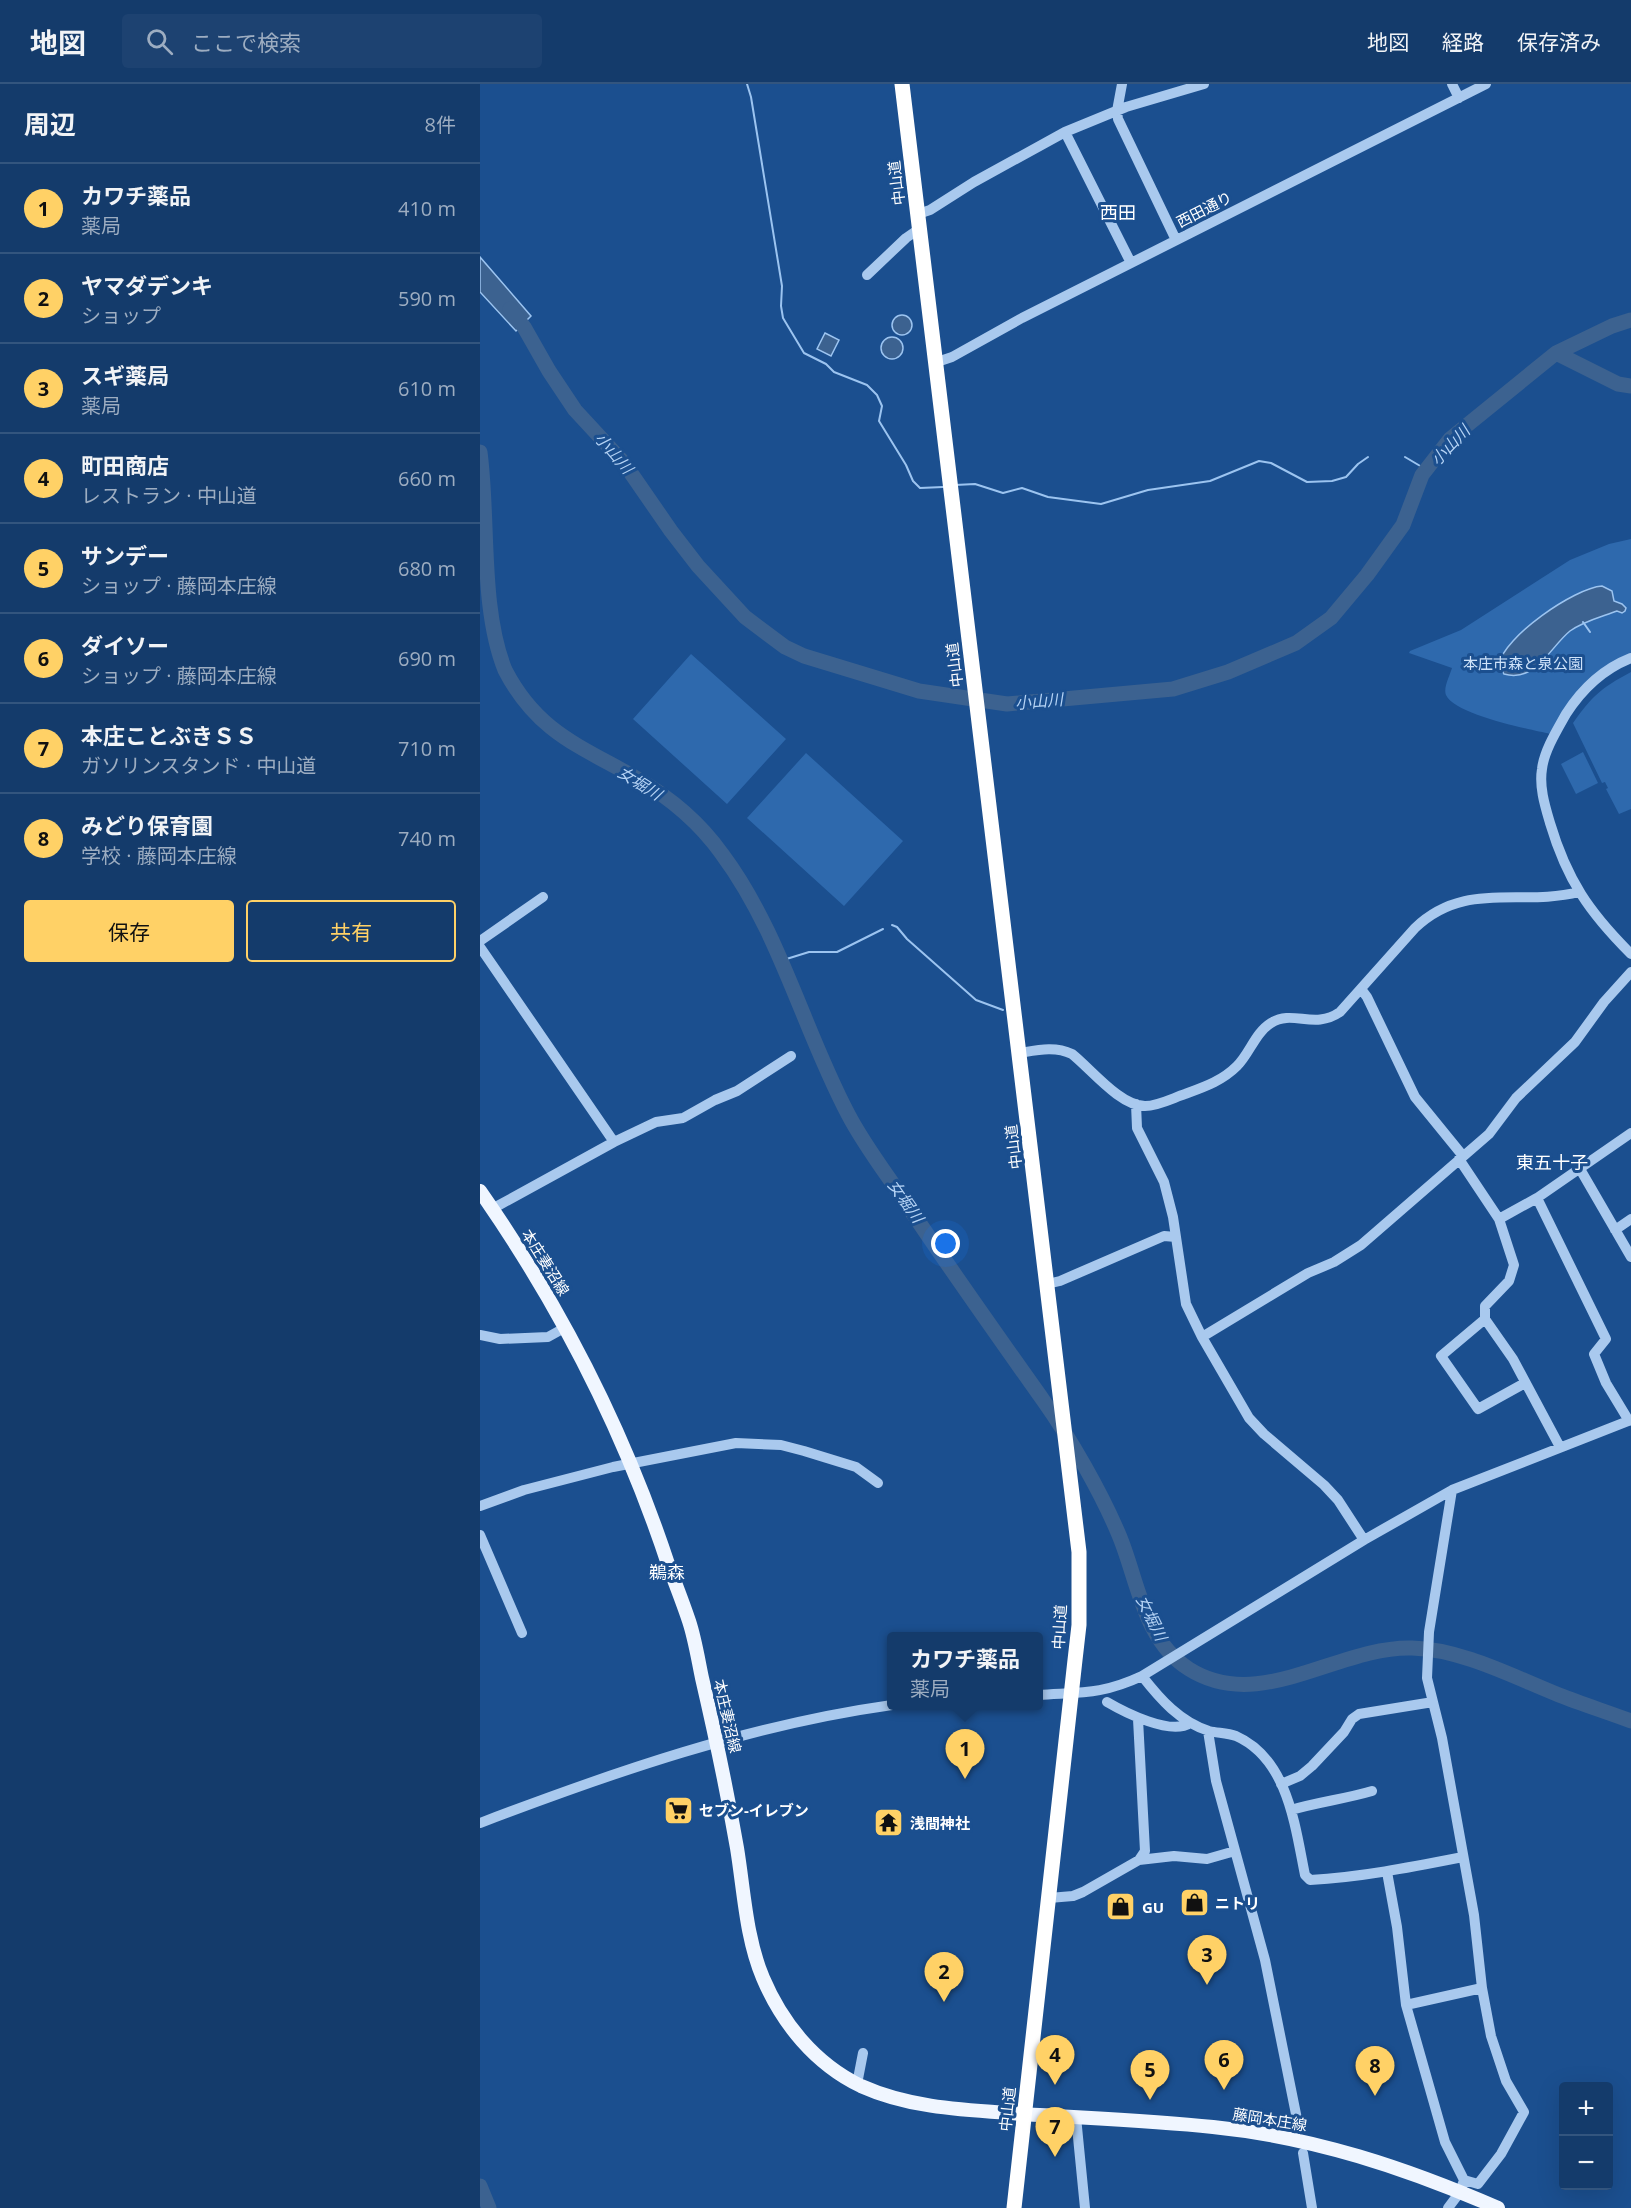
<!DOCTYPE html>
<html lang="ja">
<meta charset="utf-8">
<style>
:root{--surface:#143b6b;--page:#1d4271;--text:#f1f3f6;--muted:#9dadc1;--line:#33557e;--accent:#ffd166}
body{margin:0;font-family:"Open Sans","Noto Sans JP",sans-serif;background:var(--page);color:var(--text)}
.controls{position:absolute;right:18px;bottom:18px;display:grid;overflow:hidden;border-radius:6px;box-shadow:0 6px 24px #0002}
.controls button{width:54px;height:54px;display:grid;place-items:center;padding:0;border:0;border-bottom:2px solid var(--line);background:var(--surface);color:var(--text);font:30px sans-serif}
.you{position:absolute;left:466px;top:1160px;width:21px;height:21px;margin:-15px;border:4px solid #fff;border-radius:50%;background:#1a73e8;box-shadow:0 0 0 9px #1a73e833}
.badge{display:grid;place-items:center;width:39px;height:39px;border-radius:50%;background:var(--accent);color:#111;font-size:20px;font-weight:700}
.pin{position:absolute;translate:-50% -50px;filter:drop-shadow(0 2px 3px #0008)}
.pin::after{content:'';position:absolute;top:32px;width:21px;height:18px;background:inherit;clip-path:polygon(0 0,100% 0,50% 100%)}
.popup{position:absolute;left:407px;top:1548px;width:156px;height:78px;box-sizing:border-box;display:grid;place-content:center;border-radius:6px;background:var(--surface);filter:drop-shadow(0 2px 4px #0005);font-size:20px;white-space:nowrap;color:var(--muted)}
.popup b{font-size:22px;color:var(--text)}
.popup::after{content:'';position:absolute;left:50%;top:100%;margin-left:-12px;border:12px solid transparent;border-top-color:var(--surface)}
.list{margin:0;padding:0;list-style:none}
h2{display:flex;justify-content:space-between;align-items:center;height:78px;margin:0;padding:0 24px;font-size:26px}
h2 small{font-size:20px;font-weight:400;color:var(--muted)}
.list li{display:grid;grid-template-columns:39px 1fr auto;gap:18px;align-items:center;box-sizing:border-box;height:90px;padding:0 24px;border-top:2px solid var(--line)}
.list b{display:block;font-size:22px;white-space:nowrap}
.list p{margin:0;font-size:20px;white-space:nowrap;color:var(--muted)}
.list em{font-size:20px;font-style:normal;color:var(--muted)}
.actions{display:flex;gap:12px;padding:18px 24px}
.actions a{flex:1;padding:14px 0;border:2px solid var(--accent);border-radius:6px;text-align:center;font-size:21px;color:var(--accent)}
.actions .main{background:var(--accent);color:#111}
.icon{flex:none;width:33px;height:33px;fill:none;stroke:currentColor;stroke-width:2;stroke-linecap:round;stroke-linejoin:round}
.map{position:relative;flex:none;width:1151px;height:2124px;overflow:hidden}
header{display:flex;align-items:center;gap:36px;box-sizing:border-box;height:84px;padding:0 30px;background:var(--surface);border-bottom:2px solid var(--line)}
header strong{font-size:28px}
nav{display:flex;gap:33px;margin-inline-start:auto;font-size:21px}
.search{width:420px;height:54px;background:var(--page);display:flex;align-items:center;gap:15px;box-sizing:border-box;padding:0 21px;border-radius:6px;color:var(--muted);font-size:22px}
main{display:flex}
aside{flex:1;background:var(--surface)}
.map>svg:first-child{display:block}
.green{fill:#2e69ad}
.water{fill:#3c6290;stroke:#9cc4f0;stroke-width:1.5}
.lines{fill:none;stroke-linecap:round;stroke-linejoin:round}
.stream{stroke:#9cc4f0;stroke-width:2}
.river{stroke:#3c6290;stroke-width:15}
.minor{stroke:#a9c9ee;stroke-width:10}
.major{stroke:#f0f6ff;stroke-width:14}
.highway{stroke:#fff;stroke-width:15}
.labels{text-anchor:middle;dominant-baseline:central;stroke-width:6;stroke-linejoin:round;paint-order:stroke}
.street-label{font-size:15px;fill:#fff;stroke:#1b4f8f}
.park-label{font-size:15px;fill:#cfe3fa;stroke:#1b4f8f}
.poi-label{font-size:15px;font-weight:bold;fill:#fff;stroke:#1b4f8f;text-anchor:start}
.water-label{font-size:16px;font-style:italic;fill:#b5d3f5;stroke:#1b4f8f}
.quarter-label{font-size:18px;fill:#fff;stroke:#1b4f8f}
</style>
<header>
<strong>地図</strong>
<div class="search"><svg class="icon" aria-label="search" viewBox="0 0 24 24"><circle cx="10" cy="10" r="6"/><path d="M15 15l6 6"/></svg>ここで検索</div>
<nav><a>地図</a><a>経路</a><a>保存済み</a></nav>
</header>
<main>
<aside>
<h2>周辺<small>8件</small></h2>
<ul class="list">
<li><span class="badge">1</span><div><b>カワチ薬品</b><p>薬局</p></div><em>410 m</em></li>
<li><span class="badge">2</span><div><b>ヤマダデンキ</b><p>ショップ</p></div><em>590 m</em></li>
<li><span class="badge">3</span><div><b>スギ薬局</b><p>薬局</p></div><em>610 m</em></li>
<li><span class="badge">4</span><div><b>町田商店</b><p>レストラン · 中山道</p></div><em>660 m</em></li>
<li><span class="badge">5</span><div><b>サンデー</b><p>ショップ · 藤岡本庄線</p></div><em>680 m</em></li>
<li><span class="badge">6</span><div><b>ダイソー</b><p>ショップ · 藤岡本庄線</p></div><em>690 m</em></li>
<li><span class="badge">7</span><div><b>本庄ことぶきＳＳ</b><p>ガソリンスタンド · 中山道</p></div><em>710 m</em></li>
<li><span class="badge">8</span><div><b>みどり保育園</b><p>学校 · 藤岡本庄線</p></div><em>740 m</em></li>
</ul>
<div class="actions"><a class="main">保存</a><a>共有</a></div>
</aside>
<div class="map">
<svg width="1151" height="2124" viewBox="0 0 1151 2124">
<rect width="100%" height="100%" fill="#1b4f8f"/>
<path class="green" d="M1151 455V570L1140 575 1070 650C1049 645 975 631 966 611 963 604 970 591 972 584L929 569 930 567 981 546 1090 476 1129 460Z
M211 570 306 655 247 720 153 635Z
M1151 588V725L1139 730 1126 705 1128 704 1125 698 1122 699 1093 639C1112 612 1121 604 1151 588Z
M1103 668 1118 699 1096 710 1081 680Z
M326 669 423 757 364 822 267 734Z"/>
<path class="water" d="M0 173 51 232 36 247 0 208Z
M412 241a10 10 0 1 1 20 0a10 10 0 1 1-20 0Z
M345 249 359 256 351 272 337 265Z
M401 264a11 11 0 1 1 22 0a11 11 0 1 1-22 0Z
M1122 502 1132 507 1134 517 1142 520 1146 524 1145 527 1142 529 1137 527C1121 533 1104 537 1090 547 1070 563 1056 599 1024 590L1019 580C1024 553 1094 504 1122 502Z"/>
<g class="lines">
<path class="stream" d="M267 0 271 13 302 202 301 222 303 234 324 269 346 280 354 288 387 301 397 311 402 322 399 337 426 381 433 397 440 404 463 403
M925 373 947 386
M475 401 495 400 523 409 542 404 568 413 621 420 668 406 730 397 779 377 791 379 827 398 852 397 866 393 878 380 888 373
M1103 538 1110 548
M412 841 417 843 427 855 496 916 523 926
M300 877 329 868H357L403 845"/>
<path class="river" d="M30 225 44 243 69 287 95 326 144 379 191 447 218 482 265 533 305 563 324 572 439 607 527 620 693 605 748 588 816 559 851 534 887 491 923 441 942 391 970 355 1076 269 1132 242 1151 236
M1076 269 1138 300 1151 302
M0 368C9 437 0 524 25 586 57 648 100 662 156 694 189 713 220 739 242 770 300 848 323 945 368 1030 384 1061 406 1089 426 1119 470 1185 517 1251 563 1316 590 1354 621 1408 639 1451 658 1496 663 1556 709 1585 780 1630 858 1562 932 1564 981 1565 1034 1593 1079 1611 1102 1620 1127 1628 1151 1637
M0 2102 9 2124"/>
<path class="minor" d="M642 0 637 27 638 35 696 156
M972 0 979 14
M585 48 651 179
M438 130 450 126 494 98 585 48 646 23 724 0
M387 191 426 154 439 145
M457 278 472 273 542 234 1006 0
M1151 574C1123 585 1102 605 1086 630 1077 646 1064 667 1062 685 1059 703 1065 722 1070 739 1087 796 1109 828 1151 870
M0 857 63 813
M0 863 134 1058
M881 905 887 913 935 1013 983 1072
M540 969C558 966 575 962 592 970 611 985 640 1022 665 1022 678 1022 693 1014 705 1010 724 1003 742 997 757 982 770 969 775 949 791 939 813 925 834 946 860 928L935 844C985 796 1040 823 1099 808
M656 1020 657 1044 684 1098 693 1133 706 1220 722 1253 769 1334 784 1350 844 1401 858 1416 884 1456
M979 1075 1019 1135 1034 1181 1029 1197 1005 1222V1235L1033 1275 1080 1363
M1100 1085 1151 1173
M1057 1114 1126 1255 1114 1270 1126 1299 1149 1337
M12 1125 134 1058 176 1038 203 1034 235 1016 257 1007 311 972
M1019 1135 1057 1114 1151 1049
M1135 1146 1151 1135
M567 1200 580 1197 684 1152 696 1153
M1005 1235 961 1272 998 1325 1045 1299
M0 1251 20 1255 68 1253 86 1243
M722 1253 828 1189 854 1178 881 1161 1009 1050 1036 1014 1095 958 1124 918 1151 888
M972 1406 949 1548 947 1594 962 1654 994 1831 1002 1904 1011 1952 1026 1997 1044 2028 1021 2070 998 2100 984 2096
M0 1422 44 1406 133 1383 256 1359 301 1361 324 1367 376 1383 398 1399
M0 1451 42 1549
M662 1592C680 1615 700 1638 729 1647 737 1649 747 1649 756 1652 808 1675 815 1742 825 1791L830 1796C882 1793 932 1783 983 1773
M558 1611C601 1608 621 1611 662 1592L884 1456 972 1406 1151 1336
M627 1618C644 1628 691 1652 710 1639
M658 1635 665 1767 659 1776
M728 1647 736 1697 785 1876 819 2045
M801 1700 820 1692 832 1682 864 1648 872 1635 879 1630 953 1618
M811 1726C838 1718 865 1715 892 1707
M0 1739C134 1688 269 1641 412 1621
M907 1788 917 1843 926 1921 932 1942 965 2058 984 2096 980 2108 968 2124
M569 1814 593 1812 603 1808 659 1776 694 1772 727 1775 755 1767
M926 1921 1002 1904
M377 2000 383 1969
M596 2033 605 2124
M823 2069 832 2124"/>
<path class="major" d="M0 1107C81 1223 145 1349 189 1483 196 1501 203 1519 209 1537 215 1555 218 1575 222 1594 235 1650 247 1707 257 1764 264 1807 266 1854 283 1894 302 1939 335 1980 381 2002 432 2025 488 2026 543 2030 606 2034 670 2036 733 2043 833 2053 926 2084 1018 2124"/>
<path class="highway" d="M422 0 599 1468V1541L595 1576 534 2124"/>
</g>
<defs>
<symbol id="supermarket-square" viewBox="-11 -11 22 22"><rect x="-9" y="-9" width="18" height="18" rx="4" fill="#ffd166" stroke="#1b4f8f"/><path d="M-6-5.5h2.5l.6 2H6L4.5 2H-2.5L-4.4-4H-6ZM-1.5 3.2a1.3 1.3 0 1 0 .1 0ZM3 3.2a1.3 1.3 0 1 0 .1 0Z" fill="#111"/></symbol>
<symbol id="temple-square" viewBox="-11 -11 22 22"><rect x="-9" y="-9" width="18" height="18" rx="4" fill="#ffd166" stroke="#1b4f8f"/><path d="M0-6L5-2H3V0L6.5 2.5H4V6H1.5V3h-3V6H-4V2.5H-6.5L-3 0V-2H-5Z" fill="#111"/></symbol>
<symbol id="shop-square" viewBox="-11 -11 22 22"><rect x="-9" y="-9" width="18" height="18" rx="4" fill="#ffd166" stroke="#1b4f8f"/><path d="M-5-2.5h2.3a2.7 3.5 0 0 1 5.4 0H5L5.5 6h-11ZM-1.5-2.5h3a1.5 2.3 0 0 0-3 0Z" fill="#111"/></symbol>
</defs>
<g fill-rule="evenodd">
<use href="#supermarket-square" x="182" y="1710" width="33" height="33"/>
<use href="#temple-square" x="392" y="1722" width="33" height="33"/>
<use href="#shop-square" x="698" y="1802" width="33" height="33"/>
<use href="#shop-square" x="624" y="1806" width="33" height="33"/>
</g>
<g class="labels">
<g class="street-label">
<text transform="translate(416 99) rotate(-97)">中山道</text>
<text transform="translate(724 125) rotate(-27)">西田通り</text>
<text transform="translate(474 581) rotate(-97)">中山道</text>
<text transform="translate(533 1063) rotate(-97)">中山道</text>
<text transform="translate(66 1178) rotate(58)">本庄妻沼線</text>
<text transform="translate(579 1543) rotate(-87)">中山道</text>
<text transform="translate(248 1632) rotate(77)">本庄妻沼線</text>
<text transform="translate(527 2025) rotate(-84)">中山道</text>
<text transform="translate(790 2035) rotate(9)">藤岡本庄線</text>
</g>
<g class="park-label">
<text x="1043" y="579">本庄市森と泉公園</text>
</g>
<g class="poi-label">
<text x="219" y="1726">セブン-イレブン</text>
<text x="430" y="1739">浅間神社</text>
<text x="735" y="1819">ニトリ</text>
<text x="662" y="1823">GU</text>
</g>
<g class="water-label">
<text transform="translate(970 361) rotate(-46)">小山川</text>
<text transform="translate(134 369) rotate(49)">小山川</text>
<text transform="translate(559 617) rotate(-5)">小山川</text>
<text transform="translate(160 699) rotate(32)">女堀川</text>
<text transform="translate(426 1117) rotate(55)">女堀川</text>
<text transform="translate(672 1534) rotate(64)">女堀川</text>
</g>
<g class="quarter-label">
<text x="638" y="128">西田</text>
<text x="1072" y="1078">東五十子</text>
<text x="187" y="1488">鵜森</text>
</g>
</g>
</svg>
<div class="controls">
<button>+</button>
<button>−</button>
</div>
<div class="you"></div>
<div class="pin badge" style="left:485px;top:1695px">1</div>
<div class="popup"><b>カワチ薬品</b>薬局</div>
<div class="pin badge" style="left:464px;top:1918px">2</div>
<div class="pin badge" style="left:727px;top:1901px">3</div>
<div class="pin badge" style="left:575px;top:2001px">4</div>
<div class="pin badge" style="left:670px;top:2016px">5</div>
<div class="pin badge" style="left:744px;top:2006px">6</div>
<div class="pin badge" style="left:575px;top:2073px">7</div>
<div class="pin badge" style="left:895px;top:2012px">8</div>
</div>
</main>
